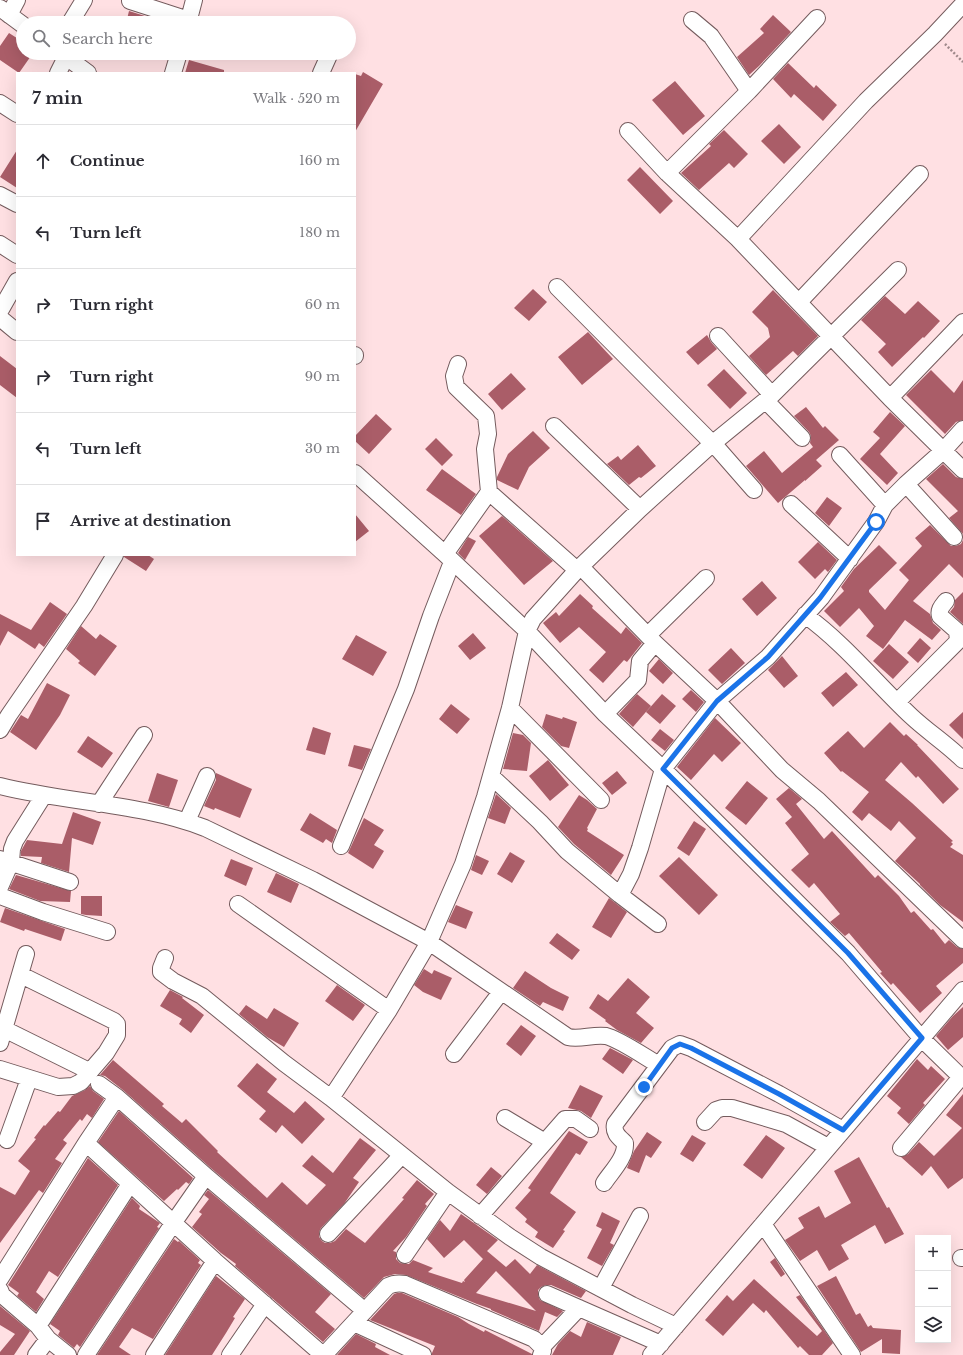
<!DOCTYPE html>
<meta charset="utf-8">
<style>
:root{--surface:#fff;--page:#f7f7f7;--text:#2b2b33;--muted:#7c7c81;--line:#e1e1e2}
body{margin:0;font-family:"Libre Baskerville",serif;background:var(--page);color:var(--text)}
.controls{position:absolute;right:12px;bottom:12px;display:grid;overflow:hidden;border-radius:0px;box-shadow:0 4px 16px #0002}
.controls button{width:36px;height:36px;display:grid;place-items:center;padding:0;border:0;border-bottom:1px solid var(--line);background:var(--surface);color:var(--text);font:20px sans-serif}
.stop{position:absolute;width:12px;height:12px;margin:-9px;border:3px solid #1a73e8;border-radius:50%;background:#fff}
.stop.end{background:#1a73e8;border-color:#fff;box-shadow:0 1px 4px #0008}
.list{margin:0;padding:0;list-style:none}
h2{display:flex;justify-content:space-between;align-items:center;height:52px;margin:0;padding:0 16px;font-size:17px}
h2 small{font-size:13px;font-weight:400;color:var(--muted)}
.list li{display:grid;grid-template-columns:26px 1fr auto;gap:12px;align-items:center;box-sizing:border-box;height:72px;padding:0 16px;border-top:1px solid var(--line)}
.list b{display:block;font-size:15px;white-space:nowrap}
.list em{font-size:13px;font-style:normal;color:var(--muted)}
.icon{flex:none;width:22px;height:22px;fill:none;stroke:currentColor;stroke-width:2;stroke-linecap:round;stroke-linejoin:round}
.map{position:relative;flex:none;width:963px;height:1355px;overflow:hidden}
.search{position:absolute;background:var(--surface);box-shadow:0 4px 16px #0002;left:16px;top:16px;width:340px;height:44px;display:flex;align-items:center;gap:10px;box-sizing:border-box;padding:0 14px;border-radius:22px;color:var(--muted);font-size:15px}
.panel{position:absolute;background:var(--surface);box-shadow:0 4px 16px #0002;left:16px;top:72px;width:340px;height:484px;border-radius:0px}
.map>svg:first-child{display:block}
.building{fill:#aa5d68;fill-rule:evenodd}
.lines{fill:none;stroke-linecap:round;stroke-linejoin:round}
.minor-casing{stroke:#745b5d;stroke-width:18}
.path{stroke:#a08a8c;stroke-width:2.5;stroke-dasharray:2 2;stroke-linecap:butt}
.minor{stroke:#fff;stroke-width:16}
.route{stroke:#1a73e8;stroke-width:5}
</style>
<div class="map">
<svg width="963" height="1355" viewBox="0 0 963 1355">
<rect width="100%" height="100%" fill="#ffe0e3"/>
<path class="building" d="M129 11 167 23H126Z
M773 15 791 32 759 66 749 75 737 57 764 33 760 29Z
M9 33 23 42V53H33L19 73 0 60V46Z
M189 60 224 70V73H185Z
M788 63 814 88 816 85 837 105 823 121 794 94 791 98 773 79Z
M363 72 383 84 355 132V74L361 76Z
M675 81 705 116 683 135 652 100Z
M779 124 801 147 784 164 761 141Z
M724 130 748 154 734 168 729 163 699 190 681 173 711 146 709 144Z
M17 150V188L0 177Z
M640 167 673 201 660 214 627 180Z
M533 289 547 302 529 321 514 308Z
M773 290 818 336 798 356 793 351 766 375 749 356 770 337 768 328 752 312Z
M885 296 905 314 918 301 940 321 924 338 923 337 892 367 878 352 886 344 861 320Z
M588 332 613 359 582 385 558 357Z
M707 335 711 342 717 349 698 365 686 352Z
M0 356 17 369V398L0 385Z
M724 369 747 393 730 409 707 385Z
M931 370 954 393 963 380V420L956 422 945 434 906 395Z
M511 373 526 389 502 410 488 394Z
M806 407 823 428 825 426 839 440 816 460 822 466 805 481V480L778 503 746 466 764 451 782 473 813 447 810 443 811 436 809 432 794 416Z
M890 412 905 426 880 454 898 473 887 485 860 459 880 438 873 432Z
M376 414 392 429 369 454 355 441V436Z
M533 431 550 448 529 467 518 490 497 480V477L508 454Z
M436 438 453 455 442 466 425 449Z
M638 445 656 466 641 478 639 477 629 485 607 464 618 456 621 460Z
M943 464 956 477 963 479V534L949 518 958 511 926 479Z
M442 469 476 494 461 515 426 490Z
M827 497 842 508 829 526 815 513Z
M355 514 369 531 355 542Z
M502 516 553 561 524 585 479 536Z
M930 525 951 546H956L961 544 963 540V578L949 564 913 601 930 614 933 623 941 630 932 640 905 620 883 649 866 636 874 626 859 608 840 627 824 611 844 591 841 587 854 569 879 545 897 563 869 590V592L885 610 909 580 899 570 922 546 915 538Z
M468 537 476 541 465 560 458 553Z
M818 542 837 560 828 572 825 569 815 579 798 562Z
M124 555H148L154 559 146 571 124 557Z
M762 581 777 598 757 616 742 599Z
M963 592V624L950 612 954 607 955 600Z
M580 594 593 606 592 608 621 634 626 627 642 643 627 662 624 660 603 683 589 670 606 652 579 627 560 643 543 623 556 612 559 616Z
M50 602 67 614 44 647 39 643 35 649 8 631 0 646V614L31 630Z
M81 626 96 639 100 634 117 646 95 676 78 663 80 661 66 649Z
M473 633 486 648 470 660 458 646Z
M356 635 387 652 373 676 342 659Z
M920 638 931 648 918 663 907 653Z
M889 644 909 662 893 679 873 661Z
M731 648 745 663 722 684 708 670Z
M782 656 798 676 784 688 768 670Z
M659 659 673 673 663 684 649 671Z
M846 672 858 685 833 707 821 693Z
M47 683 70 695 60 715 36 750 10 732 21 715 28 719Z
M691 690 704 702 696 712 682 699Z
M637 694 651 706 633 727 619 714Z
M662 694 676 706 660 724 646 712Z
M451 704 470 719 457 734 439 719Z
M963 712V739L949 725Z
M546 714 562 719 563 717 577 722 569 748 561 746 542 727Z
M715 718 741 743 722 762 714 754 691 780 677 767Z
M890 722 904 736 906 734 918 745H917L959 789 943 804 918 776 916 778 901 762 885 780 912 803 953 841 951 842 953 844 950 847 963 855V922L940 905 920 885V884L895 861 916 838 899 821 891 831 869 813 862 821 852 812 869 792 842 771 841 772 824 753 848 731 864 748Z
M313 727 331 733 325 755 306 750Z
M660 729 674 740 665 751 651 740Z
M513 733 523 735 531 743 527 771 503 769Z
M88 736 113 753 102 768 77 752Z
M354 745 371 749 362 770 348 766Z
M548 760 569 785 550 801 529 776Z
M617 771 627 783 612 795 602 783Z
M157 773 178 780 169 807 148 801Z
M216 773 252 789 240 818 215 808 214 810 204 806 216 780Z
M747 781 768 798 746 825 725 808Z
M789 788 802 799 796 804 824 839 832 831 875 878 878 875 899 896 911 913 914 911 931 930 933 929 945 944 949 940 957 947 963 949V963L936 986 942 993 920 1013 893 983 891 985 880 973 882 972 849 933 845 936 830 922 840 914 814 883 809 888 791 870 809 854 785 823 792 817 776 799Z
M496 794 511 808 505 824 488 818Z
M579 795 587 800 597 809 587 828 588 829 587 831 624 855 611 875 574 844 558 827Z
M73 812 101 822 93 845 72 838 69 872 41 863 42 857 21 856V851L27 840 62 844Z
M310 813 337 830 332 843 326 839 323 843 300 830Z
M364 818 384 830 374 845 384 851 373 869 348 853Z
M694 821 706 829 689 856 677 848Z
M510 852 525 861 512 883 497 874Z
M476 855 489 861 482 875 471 870Z
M679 857 718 895 699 915 659 876Z
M231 859 253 868 246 886 224 876Z
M276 873 299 884 291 903 267 892Z
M16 875 71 891 70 902 40 901 9 889Z
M81 896H102V916L86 915 81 914Z
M609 898 627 912 611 938 592 927Z
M456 905 473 912 466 929 448 922Z
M5 908 65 929 61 941 25 929 24 931 0 922Z
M557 933 580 950 572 960 549 943Z
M424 969 432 974 434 970 452 978 441 1000 423 992 414 985Z
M525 971 551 988 569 997 563 1011 543 1002 540 1006 513 988Z
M628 978 650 997 636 1013 654 1028 641 1043 617 1030 605 1021 606 1020 589 1008 598 994 608 1001Z
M337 985 365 1005 353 1021 325 1001Z
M170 990 183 997 182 998 204 1015 191 1033 179 1024 182 1019 160 1006Z
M246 1005 267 1019 274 1008 299 1023 284 1047 267 1037 239 1014Z
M963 1007V1037L948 1050 936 1036 953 1016Z
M521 1025 536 1036 521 1056 506 1044Z
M610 1048 633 1060 623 1074 602 1059Z
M917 1059 928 1070 931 1066 945 1079 923 1103 925 1105 909 1124 897 1113 901 1108 887 1096Z
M113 1060 164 1104 162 1106 182 1123 186 1119 218 1151 217 1152 267 1198 282 1182 307 1205 326 1185 302 1166 312 1155 333 1173 360 1138 376 1150 353 1178 359 1182 344 1204 321 1228 319 1232V1237L322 1241 325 1243H330L335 1241 346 1229 365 1243 404 1199 402 1198 417 1180 434 1194 425 1204 427 1206 406 1237 393 1251 396 1252V1259L400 1263 405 1264H409L413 1260 433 1268 428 1272 462 1283 463 1281 465 1282 464 1280 483 1259 464 1240 444 1258 427 1239 440 1220 450 1231 461 1214 498 1240 487 1251 506 1267 515 1259 530 1274 537 1265 586 1291 581 1298 551 1285H546L541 1287 538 1290V1295L540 1300 563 1311 557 1317 545 1312 539 1331 491 1310V1309L477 1304 406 1275 395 1274 384 1277 364 1298 212 1169 123 1090 105 1076 100 1075ZM496 1271 536 1311 476 1293Z
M257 1063 277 1079 267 1092 294 1113 305 1101 325 1119 302 1144 282 1125 276 1133 259 1119 266 1111 237 1086Z
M580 1085 603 1096 591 1118 581 1111 568 1108Z
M90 1086 93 1091 104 1099 92 1118 87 1114 82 1121 80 1119 63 1140 67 1143 55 1159 62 1163 43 1193 39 1190 0 1243V1187L15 1195 30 1171 18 1161 36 1139 34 1138 44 1125 45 1126 58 1111 60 1112 72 1096 85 1090Z
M963 1094V1178L948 1189 931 1166 922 1176 901 1157 908 1154 919 1142 934 1156 962 1128 946 1115Z
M119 1111 193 1178 189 1184 186 1182 178 1190 177 1189 164 1201 98 1142Z
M569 1131 588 1142 580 1155 576 1153 550 1193 576 1212 563 1230 565 1231 553 1248 535 1237 538 1232 525 1222 527 1219 515 1208 531 1190 528 1188Z
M647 1132 662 1142 651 1158 646 1155 639 1173 627 1168 634 1151Z
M692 1135 706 1143 693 1162 680 1154Z
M766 1135 785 1148 762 1179 743 1165Z
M859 1157 887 1208 889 1207 904 1234 885 1244 875 1225 841 1245 849 1259 829 1271 817 1250 800 1261 785 1240 804 1228 798 1218 819 1206 825 1218 851 1203 834 1171Z
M88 1158 118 1185 58 1277 49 1271 36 1292 44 1299 36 1312 17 1296 19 1293 8 1285Z
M491 1167 502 1176 487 1194 476 1185Z
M208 1190 331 1294 315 1312 335 1329 323 1342 235 1266 236 1264 221 1253 192 1227 202 1214 199 1212 209 1199 204 1195Z
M132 1198 140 1206 139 1209 160 1223 157 1227 159 1228 80 1347 77 1344 74 1348 58 1335 60 1331 50 1324Z
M602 1212 620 1221 610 1243 614 1245 602 1266 587 1258 602 1229 596 1226Z
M174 1239 178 1242 179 1241 200 1260 198 1263 201 1265 153 1339 132 1328 119 1347 131 1355H97Z
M775 1258 785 1274 781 1277 770 1262Z
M216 1276 245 1299 233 1317 235 1318 226 1333 212 1355H165Z
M836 1276 856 1315 860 1313 868 1327 871 1325 873 1328 901 1330 900 1354 882 1353V1339L861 1352 817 1286Z
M754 1279 817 1336 822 1331 796 1297 800 1295 833 1343 822 1355H809L800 1346 798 1348 766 1310 764 1313 753 1303 723 1336 705 1320 727 1295 733 1301Z
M397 1293H402L458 1317 469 1324 484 1332 485 1330 532 1354V1355H432V1353L435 1346 370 1320 394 1294Z
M0 1306 30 1331 14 1355H0V1352L15 1334 0 1325Z
M587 1322 621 1337 613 1355H552L558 1344 570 1331 581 1337Z
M356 1334 376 1344 375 1347 390 1355H337Z"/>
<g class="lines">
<defs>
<path id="minor" d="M130 1 189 20
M0 8 23 25
M9 15 17 0
M692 20 711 36 749 91
M70 23 84 0
M188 23 194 0
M61 53 88 73
M58 73 66 57
M173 73 179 53
M321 73 330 53
M0 103 17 114
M628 131 667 173 738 239 890 398 963 470
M667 173 749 91 817 18
M0 195 17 204
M738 239 866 101 935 34 963 4
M0 244 17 255
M557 287 719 450 754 490
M799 302 920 174
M0 311 17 281
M0 318 17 332
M718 336 772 395
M355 356V355
M890 398 963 322
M766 401 802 438
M554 426 640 509
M840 455 885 505
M355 473 445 554 527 631 605 714 663 769 848 953 922 1039 963 1079
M906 484 954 537
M489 492 577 570
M791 504 850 559
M445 554 489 492 485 449 488 434 486 416 456 387 454 376 458 364
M581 567 655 643 717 701 782 770 819 801 963 940
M805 615C845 644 876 683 911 716 928 732 947 744 963 760
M648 635 706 578
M897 702 958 641 957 631 940 616C938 610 942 606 946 601
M510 708 601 800
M605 714 638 680 640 661 655 643
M0 730 9 715 84 606 115 555
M491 776 540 822 567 851 620 895 658 924
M0 786C67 803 141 803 205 828L313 880 429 942 463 864 485 797 510 708 527 631 533 619 577 570 640 509 712 444 772 395 898 270
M99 804 144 735
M187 821 207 776
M341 846 406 689 431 616 452 562
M0 859 70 882
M0 887 11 862 12 849 15 841 44 795
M620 895 631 874 640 848 663 769 717 701 768 657 821 598 876 522 885 505 906 484 943 451 963 429
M0 896 43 912 107 932
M238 904 389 1010
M165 958 161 968V972L173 981 202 996 284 1063 331 1098 448 1192 510 1237 541 1257 632 1305 676 1326
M4 1029 89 1071
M0 1043 26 954
M454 1054 501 992
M0 1069 58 1087 73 1086 81 1082 106 1053 117 1035V1024L114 1021 21 975
M99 1084 117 1097 206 1176 365 1311
M331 1098 389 1010 429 942 568 1037C580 1040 593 1034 606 1036 619 1039 645 1057 659 1065
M505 1118 545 1142
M705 1122 716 1110 722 1108H732L786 1124 828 1147
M7 1140 29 1079
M86 1143 215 1261 323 1355
M901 1148 961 1077
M604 1183C611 1172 626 1158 625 1143 619 1137 613 1133 615 1124L672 1048 680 1044 691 1048 779 1094 843 1130
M480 1216 565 1119H576L590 1129
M763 1224 852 1355
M328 1234 402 1155
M405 1255 448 1192
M961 1258H963
M0 1279 86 1143 117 1097
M601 1288 640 1216
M0 1290 2 1295 38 1326 48 1339 68 1355
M547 1294 661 1344
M354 1323 423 1355
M38 1326 130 1184
M542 1347 579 1308
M36 1355 48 1339
M86 1355 174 1222 206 1176
M154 1355 215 1261
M230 1355 265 1304
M324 1355 388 1286C394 1283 399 1283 405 1284L534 1339 542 1347 543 1351 541 1355
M651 1355 963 990"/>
</defs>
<use href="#minor" class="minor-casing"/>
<path class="path" d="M945 44 963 62"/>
<use href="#minor" class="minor"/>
</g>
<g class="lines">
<path class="route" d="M644 1087 672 1048 680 1044 691 1048 779 1094 843 1130 922 1038 848 953 663 769 717 701 768 657 820 598 876 522"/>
</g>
</svg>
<div class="controls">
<button>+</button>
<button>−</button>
<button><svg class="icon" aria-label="layers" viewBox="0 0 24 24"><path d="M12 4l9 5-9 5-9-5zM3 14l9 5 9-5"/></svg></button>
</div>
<div class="stop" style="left:876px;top:522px"></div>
<div class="stop end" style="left:644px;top:1087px"></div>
<div class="search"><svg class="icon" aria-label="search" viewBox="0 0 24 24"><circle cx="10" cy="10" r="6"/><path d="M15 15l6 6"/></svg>Search here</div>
<section class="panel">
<h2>7 min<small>Walk · 520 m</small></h2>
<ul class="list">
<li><svg class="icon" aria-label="ahead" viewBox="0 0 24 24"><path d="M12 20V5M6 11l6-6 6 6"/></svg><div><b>Continue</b></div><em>160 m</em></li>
<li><svg class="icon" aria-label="left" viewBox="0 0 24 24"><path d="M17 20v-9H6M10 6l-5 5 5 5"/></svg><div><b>Turn left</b></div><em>180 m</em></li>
<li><svg class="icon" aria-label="right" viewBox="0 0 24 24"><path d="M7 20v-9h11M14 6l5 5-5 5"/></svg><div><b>Turn right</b></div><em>60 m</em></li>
<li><svg class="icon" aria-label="right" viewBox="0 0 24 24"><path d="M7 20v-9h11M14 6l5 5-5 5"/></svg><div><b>Turn right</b></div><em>90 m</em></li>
<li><svg class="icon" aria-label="left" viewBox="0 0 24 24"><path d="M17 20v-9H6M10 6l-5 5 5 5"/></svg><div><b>Turn left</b></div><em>30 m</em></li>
<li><svg class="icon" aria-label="arrive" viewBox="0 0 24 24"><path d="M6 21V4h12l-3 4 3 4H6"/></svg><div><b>Arrive at destination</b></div></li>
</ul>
</section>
</div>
